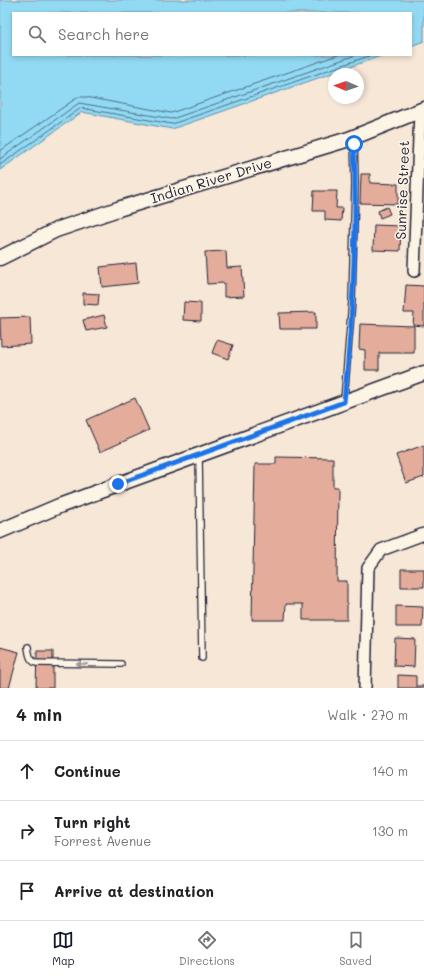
<!DOCTYPE html>
<meta charset="utf-8">
<style>
:root{--surface:#fff;--page:#f2f2f2;--text:#202124;--muted:#757577;--line:#e0e0e0;--accent:#111827}
body{margin:0;font-family:Mali,sans-serif;background:var(--page);color:var(--text)}
.compass{position:absolute;left:328px;top:68px;width:36px;height:36px;border-radius:50%;background:var(--surface);box-shadow:0 2px 6px #0003;rotate:272deg}
.stop{position:absolute;width:12px;height:12px;margin:-9px;border:3px solid #1a73e8;border-radius:50%;background:#fff}
.stop.end{background:#1a73e8;border-color:#fff;box-shadow:0 1px 4px #0008}
.list{margin:0;padding:0;list-style:none}
h2{display:flex;justify-content:space-between;align-items:center;height:52px;margin:0;padding:0 16px;font-size:17px}
h2 small{font-size:13px;font-weight:400;color:var(--muted)}
.list li{display:grid;grid-template-columns:26px 1fr auto;gap:12px;align-items:center;box-sizing:border-box;height:60px;padding:0 16px;border-top:1px solid var(--line)}
.list b{display:block;font-size:15px;white-space:nowrap}
.list p{margin:0;font-size:13px;white-space:nowrap;color:var(--muted)}
.list em{font-size:13px;font-style:normal;color:var(--muted)}
.icon{flex:none;width:22px;height:22px;fill:none;stroke:currentColor;stroke-width:2;stroke-linecap:round;stroke-linejoin:round}
.map{position:relative;flex:none;width:424px;height:688px;overflow:hidden}
.search{position:absolute;background:var(--surface);box-shadow:0 2px 6px #0003;left:12px;right:12px;top:12px;height:44px;display:flex;align-items:center;gap:10px;box-sizing:border-box;padding:0 14px;border-radius:0px;color:var(--muted);font-size:15px}
.sheet{height:232px;background:var(--surface)}
nav{display:flex;justify-content:space-around;align-items:center;box-sizing:border-box;height:56px;border-top:1px solid var(--line);background:var(--surface);font-size:11px;color:var(--muted)}
nav a{display:grid;justify-items:center;gap:2px}
nav .on{color:var(--accent)}
.map>svg:first-child{display:block}
.water{fill:#92daf3;stroke:#6590a9}
.lines{fill:none;stroke-linecap:round;stroke-linejoin:round}
.shore{stroke:#4f6c85;stroke-width:1}
.building{fill:#e4ad9b;stroke:#22223b}
.service-casing{stroke:#22223b;stroke-width:8}
.minor-casing{stroke:#22223b;stroke-width:14}
.tertiary-casing{stroke:#22223b;stroke-width:17}
.service{stroke:#fcf5e5;stroke-width:5.5}
.minor{stroke:#fcf5e5;stroke-width:11}
.tertiary{stroke:#fcf5e5;stroke-width:14}
.oneway{fill:#9a9698}
.route{stroke:#1a73e8;stroke-width:5}
.labels{text-anchor:middle;dominant-baseline:central;stroke-width:3;stroke-linejoin:round;paint-order:stroke}
.street-label{font-size:14px;fill:#22223b;stroke:#fcf5e5}
</style>
<div class="map">
<svg width="424" height="688" viewBox="0 0 424 688">
<rect width="100%" height="100%" fill="#f7e7d6"/>
<filter id="ink" filterUnits="userSpaceOnUse"><feTurbulence type="fractalNoise" baseFrequency=".025" numOctaves="2"/><feDisplacementMap in="SourceGraphic" scale="8" xChannelSelector="R" yChannelSelector="G"/><feConvolveMatrix kernelMatrix="1 2 1 2 8 2 1 2 1" color-interpolation-filters="sRGB"/></filter>
<g filter="url(#ink)">
<path class="water" d="M0 0H424V41L411 46V13H13V55H384L172 129 82 112 0 170Z"/>
<g class="lines">
<path class="shore" d="M0 151 78 97H85L171 113 338 55
M0 159 79 103 172 119 356 55
M0 165 81 108 172 124 372 55"/>
</g>
<path class="building" d="M361 174H370V183L398 184V204L360 203Z
M314 191H337L336 208H342L341 221 325 220V211H313Z
M387 207 390 214 380 218 378 211Z
M374 225 401 226 400 251 373 250Z
M226 251 227 268 242 267 244 296 224 297V283L207 284 205 252Z
M136 263 138 283 102 287 100 267Z
M406 285 424 286V326L413 325 414 313H404Z
M83 293 99 294 98 305 83 304Z
M184 302 201 303V321L183 320Z
M316 312V329H280L279 313Z
M104 315 107 327 86 331 83 320Z
M30 317 31 344 1 346 0 318Z
M360 324 414 326V353H379V370H365V350L359 349Z
M217 340 233 345 228 359 212 353Z
M135 398 149 430 100 452 86 420Z
M424 445V477L406 483 396 455Z
M276 457 333 458V487H338L337 581H347V620H303V604H286L285 620H252L255 464H276Z
M401 569H424V587H401Z
M396 606 423 607 422 627H396Z
M395 638 415 639 414 667 394 666Z
M0 647 19 652 9 688H0Z
M37 651H53V688H36Z
M398 675 416 676V686H424V688H398Z"/>
<g class="lines">
<defs>
<path id="service" d="M344 400 352 301 355 184 354 137
M199 456 202 658
M28 647C29 653 29 660 36 663L121 664"/>
<path id="minor" d="M414 271 420 111
M365 688 368 568 381 550 424 534"/>
<path id="tertiary" d="M0 258 56 230 118 209 349 139 424 109
M0 531 59 506 424 373"/>
</defs>
<use href="#service" class="service-casing"/>
<use href="#minor" class="minor-casing"/>
<use href="#tertiary" class="tertiary-casing"/>
<use href="#service" class="service"/>
<use href="#minor" class="minor"/>
<use href="#tertiary" class="tertiary"/>
</g>
<defs><path id="oneway-solid" d="M-6-.8H1V-3.2L6.5 0L1 3.2V.8H-6Z"/></defs>
<use class="oneway" href="#oneway-solid" transform="translate(82 664) rotate(-179)"/>
</g>
<g class="lines" filter="url(#ink)">
<path class="route" d="M118 484 344 402C353 319 357 228 354 144"/>
</g>
<g class="labels">
<g class="street-label">
<text transform="translate(211 180) rotate(-17)">Indian River Drive</text>
<text transform="translate(402 190) rotate(-88)">Sunrise Street</text>
</g>
</g>
</svg>
<svg class="compass" viewBox="-18 -18 36 36"><path d="M0-13l5 13h-10z" fill="#e53935"/><path d="M0 13l5-13h-10z" fill="#757577"/></svg>
<div class="stop" style="left:354px;top:144px"></div>
<div class="stop end" style="left:118px;top:484px"></div>
<div class="search"><svg class="icon" aria-label="search" viewBox="0 0 24 24"><circle cx="10" cy="10" r="6"/><path d="M15 15l6 6"/></svg>Search here</div>
</div>
<section class="sheet">
<h2>4 min<small>Walk · 270 m</small></h2>
<ul class="list">
<li><svg class="icon" aria-label="ahead" viewBox="0 0 24 24"><path d="M12 20V5M6 11l6-6 6 6"/></svg><div><b>Continue</b></div><em>140 m</em></li>
<li><svg class="icon" aria-label="right" viewBox="0 0 24 24"><path d="M7 20v-9h11M14 6l5 5-5 5"/></svg><div><b>Turn right</b><p>Forrest Avenue</p></div><em>130 m</em></li>
<li><svg class="icon" aria-label="arrive" viewBox="0 0 24 24"><path d="M6 21V4h12l-3 4 3 4H6"/></svg><div><b>Arrive at destination</b></div></li>
</ul>
</section>
<nav>
<a class="on"><svg class="icon" aria-label="map" viewBox="0 0 24 24"><path d="M3 6l6-2 6 2 6-2v14l-6 2-6-2-6 2zM9 4v14M15 6v14"/></svg>Map</a>
<a><svg class="icon" aria-label="directions" viewBox="0 0 24 24"><path d="M12 3l9 9-9 9-9-9zM9 14v-3h6M13 9l2 2-2 2"/></svg>Directions</a>
<a><svg class="icon" aria-label="saved" viewBox="0 0 24 24"><path d="M7 4h10v16l-5-4-5 4z"/></svg>Saved</a>
</nav>
